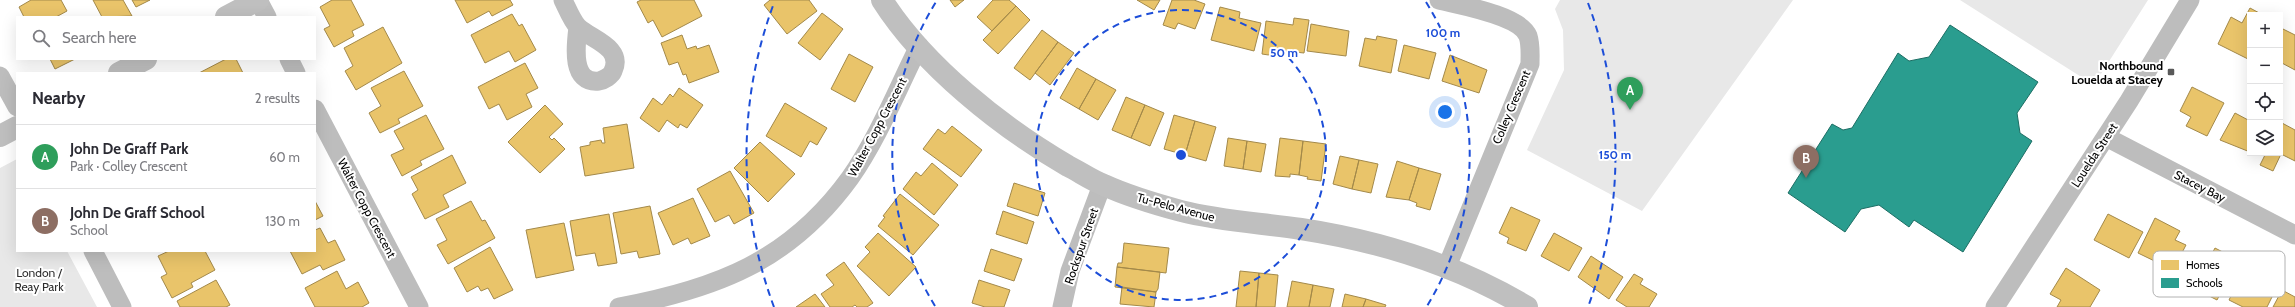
<!DOCTYPE html>
<meta charset="utf-8">
<style>
:root{--surface:#fff;--page:#f7f7f7;--text:#2b2b33;--muted:#7c7c81;--line:#e1e1e2;--accent:#2563eb}
body{margin:0;font-family:Cabin,sans-serif;background:var(--page);color:var(--text)}
.controls{position:absolute;right:12px;top:12px;display:grid;overflow:hidden;border-radius:0px;box-shadow:0 4px 16px #0002}
.controls button{width:36px;height:36px;display:grid;place-items:center;padding:0;border:0;border-bottom:1px solid var(--line);background:var(--surface);color:var(--text);font:20px sans-serif}
.you{position:absolute;left:1445px;top:112px;width:14px;height:14px;margin:-10px;border:3px solid #fff;border-radius:50%;background:#1a73e8;box-shadow:0 0 0 6px #1a73e833}
.badge{display:grid;place-items:center;width:26px;height:26px;border-radius:50%;background:var(--accent);color:#fff;font-size:13px;font-weight:700}
.pin{position:absolute;translate:-50% -33px;filter:drop-shadow(0 1px 2px #0008)}
.pin::after{content:'';position:absolute;top:21px;width:14px;height:12px;background:inherit;clip-path:polygon(0 0,100% 0,50% 100%)}
.list{margin:0;padding:0;list-style:none}
h2{display:flex;justify-content:space-between;align-items:center;height:52px;margin:0;padding:0 16px;font-size:17px}
h2 small{font-size:13px;font-weight:400;color:var(--muted)}
.list li{display:grid;grid-template-columns:26px 1fr auto;gap:12px;align-items:center;box-sizing:border-box;height:64px;padding:0 16px;border-top:1px solid var(--line)}
.list b{display:block;font-size:15px;white-space:nowrap}
.list p{margin:0;font-size:13px;white-space:nowrap;color:var(--muted)}
.list em{font-size:13px;font-style:normal;color:var(--muted)}
.icon{flex:none;width:22px;height:22px;fill:none;stroke:currentColor;stroke-width:2;stroke-linecap:round;stroke-linejoin:round}
.map{position:relative;flex:none;width:2295px;height:307px;overflow:hidden}
.search{position:absolute;background:var(--surface);box-shadow:0 4px 16px #0002;left:16px;top:16px;width:300px;height:44px;display:flex;align-items:center;gap:10px;box-sizing:border-box;padding:0 14px;border-radius:0px;color:var(--muted);font-size:15px}
.panel{position:absolute;background:var(--surface);box-shadow:0 4px 16px #0002;left:16px;top:72px;width:300px;height:180px;border-radius:0px}
.map>svg:first-child{display:block}
.green{fill:#e8e8e8}
.homes{fill:#e9c46a;stroke:#a3894a}
.schools{fill:#2a9d8f;stroke:#1d6e64}
.lines{fill:none;stroke-linecap:round;stroke-linejoin:round}
.street{stroke:#bdbdbd;stroke-width:19}
.secondary{stroke:#bfbfbf;stroke-width:22}
.ring{fill:none;stroke:#1d4ed8;stroke-width:2;stroke-dasharray:7 5}
.poi-dot{fill:#595959;stroke:#fff;stroke-width:1.5}
.labels{text-anchor:middle;dominant-baseline:central;stroke-width:4;stroke-linejoin:round;paint-order:stroke}
.poi-label{font-size:12px;font-weight:bold;fill:#000;stroke:#fff;text-anchor:end}
.street-label{font-size:12px;fill:#000;stroke:#fff}
.park-label{font-size:12px;fill:#2d2d2d;stroke:#fff}
.key{fill:#fff;stroke:#b2b2b2;stroke-width:1}
.key-label{font-size:11px;fill:#000}
.centre{fill:#1d4ed8;stroke:#fff;stroke-width:2}
.ring-label{font-size:12px;text-anchor:middle;font-weight:bold;fill:#1d4ed8;stroke:#fff;stroke-width:4;stroke-linejoin:round;paint-order:stroke}
</style>
<div class="map">
<svg width="2295" height="307" viewBox="0 0 2295 307">
<rect width="100%" height="100%" fill="#fff"/>
<path class="green" d="M1560 0H1793L1642 211 1527 150 1564 70 1563 30 1555 9Z
M1960 0H2148L2094 85Z
M17 159V251H67L97 307H0V168Z"/>
<path class="homes" d="M31 0H61L67 11 56 17H24L19 7Z
M93 0H123L132 16 102 17Z
M132 0H150L136 7Z
M332 0H351L364 25 352 31 354 36 334 47 324 29 330 26 320 7Z
M455 0H510L513 5 492 16 489 11 467 23Z
M641 0H694L702 16 662 37 653 20 648 23 637 2Z
M770 0H809L817 11 787 34 764 5Z
M950 0H964L955 7Z
M993 0H1009L1016 6 992 31 977 17Z
M1137 0H1160L1154 10Z
M1172 0H1194L1205 4 1195 29 1178 23 1175 29 1163 25Z
M1016 6 1030 20 998 54 983 40Z
M1220 7 1240 12 1239 18 1261 23 1254 51 1211 40Z
M2250 8 2263 15H2250V60L2218 44 2231 17 2242 23Z
M822 13 843 29 820 60 798 43Z
M512 14 519 26 522 24 536 50 515 62 509 51 485 63 471 35Z
M1294 18 1309 20 1304 53 1276 50 1275 56 1262 54 1266 21 1293 25Z
M1311 24 1349 31 1346 56 1307 51Z
M383 27 402 63 356 90 345 71 353 66 344 48Z
M2283 29 2295 35V70L2280 62V36Z
M1042 30 1058 42 1030 80 1014 68Z
M682 35 687 49 696 46 697 49 709 45 719 72 689 83 686 74 683 75 678 62 669 65 661 43Z
M1377 36 1397 40 1391 73 1359 66 1365 38 1376 40Z
M1058 42 1074 53 1050 85 1035 73Z
M1404 45 1436 53 1429 79 1398 71Z
M849 54 873 67 855 102 831 89Z
M1450 55 1487 70 1479 93 1442 81Z
M50 59H75L55 69Z
M226 59H236L243 73H199Z
M525 63 538 88 526 94 532 107 507 120 499 104 489 109 478 87Z
M1077 68 1096 79 1079 109 1060 98Z
M404 71 423 106 398 119 400 123 380 133 369 113 381 106 371 88Z
M1096 79 1116 90 1098 120 1079 109Z
M2192 87 2224 103 2207 136 2186 126 2191 117 2180 111Z
M679 88 703 105 687 128 680 124 678 128 667 120 659 132 640 118 653 98 662 105 670 94 673 97Z
M1126 97 1145 105 1131 138 1112 130Z
M785 103 827 128 817 145 810 141 801 157 766 136Z
M545 105 563 124 549 137 552 140 554 138 565 149 540 173 508 142Z
M1145 105 1164 113 1150 146 1131 138Z
M2235 113 2250 121V152L2220 140Z
M426 115 444 149 420 161 422 165 402 176 391 155 404 149 394 131Z
M1174 115 1195 121 1185 155 1164 149Z
M1195 121 1216 127 1206 161 1185 155Z
M2282 123 2295 130V161L2281 154 2273 171 2260 165 2266 153H2280Z
M627 124 634 168 585 176 580 147 590 145V142L601 140 602 143H605L603 128Z
M952 126 982 150 961 177 923 149 938 129 945 134Z
M1228 138 1247 141 1243 169 1224 166Z
M1280 138 1303 141 1299 175 1290 174V177L1275 176Z
M1247 141 1266 144 1261 172 1243 169Z
M1303 141 1326 144 1321 181 1307 179 1308 177 1299 175Z
M760 142 795 174 768 202 734 168Z
M452 155 466 183 443 195 449 207 425 219 412 194 418 190 411 177Z
M1340 156 1359 160 1352 189 1333 184Z
M1359 160 1378 164 1371 193 1352 189Z
M1397 161 1419 168 1409 200 1386 197Z
M932 163 958 185 934 215 903 189 916 172 921 176Z
M1419 168 1441 174 1430 210 1416 206 1417 203 1409 200Z
M730 171 754 213 734 224 729 215 715 222 697 189Z
M1014 183 1045 193 1038 216 1007 206Z
M900 194 939 225 913 255 878 226 885 217 883 216Z
M693 198 710 236 691 244 688 238 673 245 658 213Z
M315 201 323 216 315 220Z
M471 201 482 221 485 220 495 238 448 264 437 245 447 240 436 219Z
M650 206 660 254 639 258 637 251 621 254 613 213Z
M1511 207 1540 220 1526 251 1507 243 1509 238 1499 233Z
M1003 211 1034 222 1027 244 996 234Z
M609 214 617 263 598 266 595 253 576 256 570 221Z
M2108 214 2143 232 2129 258 2094 240Z
M2155 218 2180 231 2175 240 2186 245 2173 270 2138 253Z
M564 223 574 270 536 278 526 230Z
M320 228 328 243 335 240 345 260 323 270 320 265 302 274 290 251H315V230Z
M878 233 916 267 889 296 857 266 870 252 865 247Z
M1554 233 1582 248 1569 271 1541 256Z
M1124 243 1169 248 1166 273 1117 267 1118 263H1122Z
M490 247 513 290 494 299 488 288 481 291 478 286 467 292 454 268Z
M2215 248 2238 260 2217 300 2180 281 2193 256 2207 263Z
M991 249 1022 259 1014 281 984 271Z
M169 251H205L215 270 191 283 193 287 172 298 161 277 167 274 158 256Z
M1591 256 1623 277 1609 299 1578 277Z
M844 262 873 303 867 307H857L855 305 852 307H830L821 294 834 285 826 275Z
M1117 267 1160 272 1158 289 1156 292 1115 287Z
M2066 268 2100 290 2090 307H2057L2061 300 2050 294Z
M337 271 346 289 358 282 369 303 362 307H315L305 288Z
M1240 271 1259 273 1256 307H1236Z
M2258 272 2279 283 2267 307H2243L2229 300 2241 276 2253 282Z
M1259 273 1278 275 1275 307H1256Z
M1634 274 1643 279 1640 284 1657 294 1649 307H1627L1616 300Z
M216 280 230 305 226 307H180L177 301Z
M979 280 1010 290 1004 307H985L972 303Z
M1292 281 1313 285 1309 307H1287Z
M1313 285 1334 289 1330 307H1309Z
M1122 287 1156 292 1154 307 1120 304Z
M2282 290 2295 297V307H2273Z
M815 294 825 307H796Z
M1345 294 1366 299 1363 307H1342Z
M1366 299 1386 305 1385 307H1363Z"/>
<path class="schools" d="M1950 25 2038 82 2017 113 2020 133 2032 141 1963 252 1914 220 1909 227 1879 205 1861 209 1845 232 1788 193 1832 124 1843 130 1852 128 1898 53 1909 61 1929 57Z"/>
<g class="lines">
<path class="street" d="M258 0 267 17
M563 0C567 8 572 21 578 27 590 39 624 47 613 71 611 76 604 80 599 81 570 84 576 44 578 27
M1439 0C1459 5 1520 15 1528 36 1531 45 1530 55 1530 64L1446 269
M289 59 296 73
M0 76 17 107
M315 109 419 307
M2106 137 2295 235
M93 251 122 307
M619 307C716 289 790 261 850 178 878 138 897 90 919 46
M1062 307 1070 271 1102 185
M1995 307 2129 101 2190 0"/>
<path class="secondary" d="M882 0C924 66 1001 127 1068 166 1080 172 1091 180 1104 185 1128 196 1155 204 1181 211 1220 221 1261 223 1301 229 1379 241 1459 266 1527 307
M226 17 258 0
M119 73 146 59
M0 136 17 127"/>
</g>
<g class="ring">
<circle cx="1181" cy="155" r="145"/>
<path d="M935 306A289 289 0 0 1 936 2M1426 2A289 289 0 0 1 1427 306"/>
<path d="M774 307A434 434 0 0 1 774 3M1588 3A434 434 0 0 1 1588 307"/>
</g>
<rect class="poi-dot" x="2167" y="68" width="8" height="8" rx="2"/>
<g class="labels">
<g class="poi-label">
<text x="2163" y="65">Northbound<tspan x="2163" dy="14">Louelda at Stacey</tspan></text>
</g>
<g class="street-label">
<text transform="translate(1511 107) rotate(-67)">Colley Crescent</text>
<text transform="translate(877 127) rotate(-62)">Walter Copp Crescent</text>
<text transform="translate(2094 155) rotate(-57)">Louelda Street</text>
<text transform="translate(2200 186) rotate(27)">Stacey Bay</text>
<text transform="translate(1176 207) rotate(15)">Tu-Pelo Avenue</text>
<text transform="translate(367 208) rotate(62)">Walter Copp Crescent</text>
<text transform="translate(1081 246) rotate(-71)">Rockspur Street</text>
</g>
<g class="park-label">
<text x="39" y="272">London /<tspan x="39" dy="14">Reay Park</tspan></text>
</g>
</g>
<rect x="2153" y="251" width="132" height="46" rx="6" class="key"/>
<rect x="2161" y="260" width="18" height="10" fill="#e9c46a"/>
<rect x="2161" y="278" width="18" height="10" fill="#2a9d8f"/>
<g class="key-label">
<text x="2186" y="269">Homes</text>
<text x="2186" y="287">Schools</text>
</g>
<circle cx="1181" cy="155" r="6" class="centre"/>
<g class="ring-label">
<text x="1443" y="37">100 m</text>
<text x="1284" y="57">50 m</text>
<text x="1615" y="159">150 m</text>
</g>
</svg>
<div class="controls">
<button>+</button>
<button>−</button>
<button><svg class="icon" aria-label="locate" viewBox="0 0 24 24"><circle cx="12" cy="12" r="6"/><path d="M12 2v4M12 18v4M2 12h4M18 12h4"/></svg></button>
<button><svg class="icon" aria-label="layers" viewBox="0 0 24 24"><path d="M12 4l9 5-9 5-9-5zM3 14l9 5 9-5"/></svg></button>
</div>
<div class="you"></div>
<div class="pin badge" style="left:1630px;top:110px;background:#2e9e5b">A</div>
<div class="pin badge" style="left:1806px;top:178px;background:#8d6e63">B</div>
<div class="search"><svg class="icon" aria-label="search" viewBox="0 0 24 24"><circle cx="10" cy="10" r="6"/><path d="M15 15l6 6"/></svg>Search here</div>
<section class="panel">
<h2>Nearby<small>2 results</small></h2>
<ul class="list">
<li><span class="badge" style="background:#2e9e5b">A</span><div><b>John De Graff Park</b><p>Park · Colley Crescent</p></div><em>60 m</em></li>
<li><span class="badge" style="background:#8d6e63">B</span><div><b>John De Graff School</b><p>School</p></div><em>130 m</em></li>
</ul>
</section>
</div>
